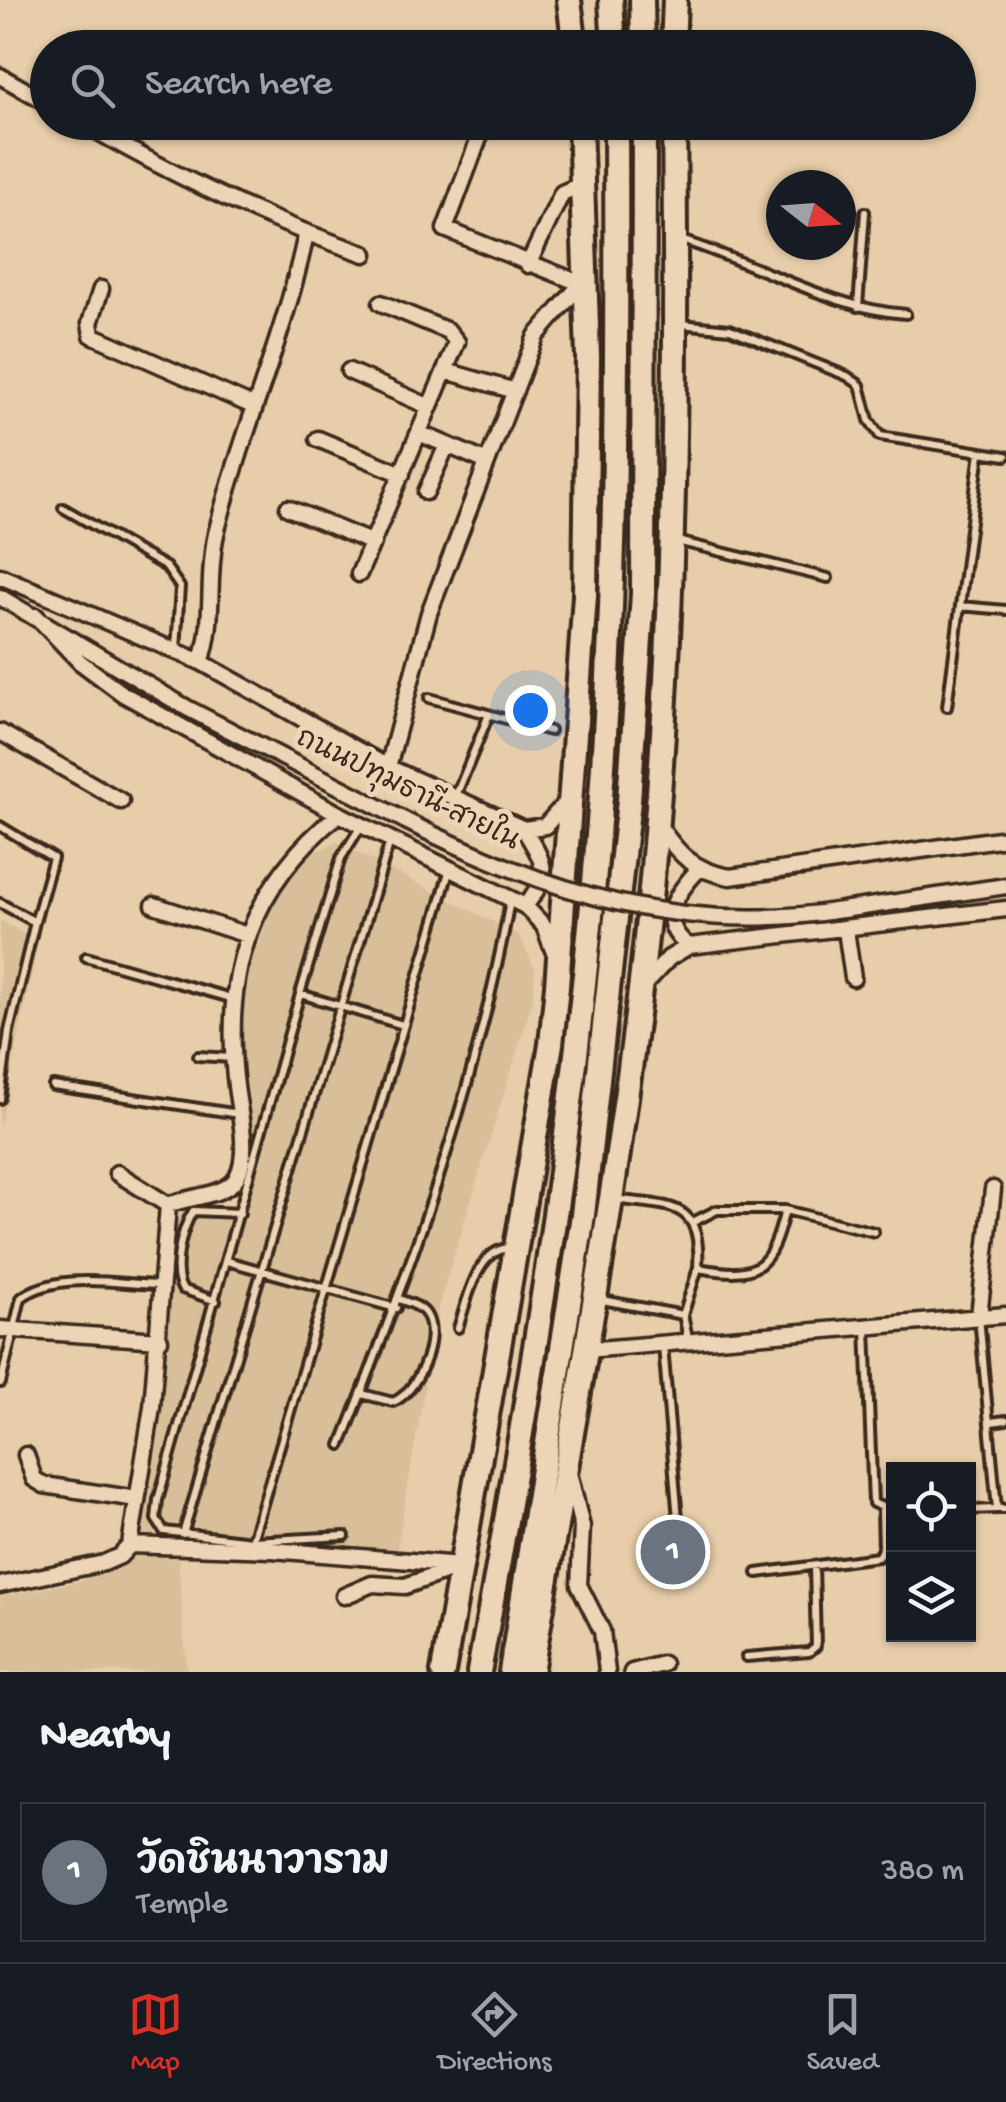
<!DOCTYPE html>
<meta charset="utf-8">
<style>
:root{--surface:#171b24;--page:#242831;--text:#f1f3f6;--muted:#9ea1a6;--line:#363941;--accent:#d93025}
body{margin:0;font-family:"Gochi Hand","Playpen Sans Thai",sans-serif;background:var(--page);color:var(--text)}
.controls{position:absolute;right:30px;bottom:30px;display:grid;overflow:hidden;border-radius:0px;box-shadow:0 2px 8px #0004}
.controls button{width:90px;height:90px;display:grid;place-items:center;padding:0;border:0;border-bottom:2px solid var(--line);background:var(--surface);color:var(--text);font:50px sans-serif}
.compass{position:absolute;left:766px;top:170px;width:90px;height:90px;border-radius:50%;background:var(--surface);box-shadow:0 2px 8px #0004;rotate:107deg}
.you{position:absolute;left:530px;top:710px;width:35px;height:35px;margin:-25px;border:8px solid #fff;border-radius:50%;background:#1a73e8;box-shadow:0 0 0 15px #1a73e833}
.badge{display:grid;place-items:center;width:65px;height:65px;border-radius:50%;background:var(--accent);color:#fff;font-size:32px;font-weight:700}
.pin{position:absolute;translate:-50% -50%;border:5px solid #fff;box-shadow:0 2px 10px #0006}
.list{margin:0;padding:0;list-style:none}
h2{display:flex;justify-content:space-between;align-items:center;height:130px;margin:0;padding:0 40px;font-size:42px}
h2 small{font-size:32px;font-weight:400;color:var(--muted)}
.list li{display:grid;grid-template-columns:65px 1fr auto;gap:30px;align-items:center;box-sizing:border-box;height:140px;margin:0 20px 20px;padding:0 20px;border:2px solid var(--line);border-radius:0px}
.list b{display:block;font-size:38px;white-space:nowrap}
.list p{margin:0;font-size:32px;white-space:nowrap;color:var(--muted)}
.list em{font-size:32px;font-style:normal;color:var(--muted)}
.icon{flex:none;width:55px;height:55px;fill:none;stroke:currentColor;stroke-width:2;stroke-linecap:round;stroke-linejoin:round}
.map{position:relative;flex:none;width:1006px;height:1672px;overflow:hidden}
.search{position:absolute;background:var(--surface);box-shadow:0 2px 8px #0004;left:30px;right:30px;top:30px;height:110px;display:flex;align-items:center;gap:25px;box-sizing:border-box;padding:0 35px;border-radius:55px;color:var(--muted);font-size:38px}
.sheet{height:290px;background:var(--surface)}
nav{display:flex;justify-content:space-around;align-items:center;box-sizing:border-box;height:140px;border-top:2px solid var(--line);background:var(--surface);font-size:28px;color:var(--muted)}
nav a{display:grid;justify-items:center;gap:5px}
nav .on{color:var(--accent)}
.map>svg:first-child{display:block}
.built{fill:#d8bf99}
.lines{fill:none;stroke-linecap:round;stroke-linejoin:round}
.service-casing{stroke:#3b2a1e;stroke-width:14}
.minor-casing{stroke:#3b2a1e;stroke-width:21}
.primary-casing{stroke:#3b2a1e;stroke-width:30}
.service{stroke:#eed4b6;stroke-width:6}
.minor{stroke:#eed4b6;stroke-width:14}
.primary{stroke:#eed4b6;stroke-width:22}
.minor-bridge-casing{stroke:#3b2a1e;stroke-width:21;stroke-linecap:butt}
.minor-bridge{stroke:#eed4b6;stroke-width:14}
.labels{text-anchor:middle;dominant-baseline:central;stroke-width:10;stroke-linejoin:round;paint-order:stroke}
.street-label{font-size:28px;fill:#3b2a1e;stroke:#eed4b6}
</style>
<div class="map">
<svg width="1006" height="1672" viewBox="0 0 1006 1672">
<rect width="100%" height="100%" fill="#e7cda9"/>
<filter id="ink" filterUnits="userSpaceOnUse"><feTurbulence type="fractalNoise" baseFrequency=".01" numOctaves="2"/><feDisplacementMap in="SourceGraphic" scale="20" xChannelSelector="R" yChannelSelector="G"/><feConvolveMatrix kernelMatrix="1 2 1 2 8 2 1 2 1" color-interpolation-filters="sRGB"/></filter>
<g filter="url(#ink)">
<path class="built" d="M337 842 519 935 535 969 533 999 439 1304 394 1566 133 1546 173 1219 185 1209 236 1205 245 1172 237 1020 250 946 263 912 293 862Z
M0 920 38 942 0 1128Z
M132 1552 178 1558 187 1672H0V1597L81 1581Z"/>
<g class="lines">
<defs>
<path id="service" d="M681 240C754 262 832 309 906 314
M858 307 865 212
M681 324 730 329 847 376 860 385 869 420 880 436 1006 456
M63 508 166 567 180 587 176 650
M677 541 828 578
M960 606 1006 610
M429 698 550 731
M947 707 980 452
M455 798 488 717
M0 826 53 858 35 922
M0 903 35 922 9 1031 0 1099
M86 957 234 999
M300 994 403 1025
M198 1056 232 1058
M53 1086 239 1114
M614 1199C671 1207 702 1199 698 1268
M695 1221 717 1210H785
M227 1261 396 1308
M602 1300 683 1315 698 1268C760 1279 770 1269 785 1210L874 1232
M216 1301 182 1289C172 1269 181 1230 193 1211L240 1213
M683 1315 689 1343
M979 1317 997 1509H1006
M458 1328C467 1302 476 1249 510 1248
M866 1328 873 1503 894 1512
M663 1346 678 1519
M1 1383 21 1298C57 1271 117 1284 161 1285
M362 1394 393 1402C417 1393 440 1340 427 1316 422 1306 409 1303 399 1299
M991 1422 1006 1420
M341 1445C411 1268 476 1089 510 901
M968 1510 997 1509
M183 1534 390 841
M345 1536 252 1541 449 872
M252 1541 164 1531 156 1519 158 1500 300 994 341 858 361 826
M757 1573 878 1557 883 1547 882 1511
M746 1657 809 1652 816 1646 814 1566"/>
<path id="minor" d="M0 76 48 103
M81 122C172 175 265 220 365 254
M485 122 445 229 587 286
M528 265 562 193 583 184
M101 289 90 323 92 335 255 407
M349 371 430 407
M446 371 515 391
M419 433 487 462
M318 439 402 474
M426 492 447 445
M288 508 373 543
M359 574 457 342 448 331 381 303
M0 576 201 662 388 767 524 829 545 826 568 800
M0 597 187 708 406 821
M36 616 80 662 123 694 339 814 525 906 544 926 553 950
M201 662C216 620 206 577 216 534 241 432 285 337 306 234
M0 732 121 801
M388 767 429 613 536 336 574 292 587 286
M657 823C677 853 693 871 730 877L1006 838
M524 829C545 864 552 873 525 906
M154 905 247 935
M842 910 1006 886
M846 930 853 978
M689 946C655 922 677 892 699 869
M642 987 669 958 689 946 1006 909
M117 1173 168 1205
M979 1316 993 1189
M0 1329 160 1340
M586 1350 1006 1315
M26 1455 34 1479 44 1485 137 1499
M569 1473 582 1527 579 1585 602 1631 607 1672
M130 1545 272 1550 461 1565
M0 1585 104 1563 120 1556 130 1545 152 1407 168 1205C188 1196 226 1197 237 1177 250 1152 239 1112 236 1086 222 974 250 885 339 814
M344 1596 372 1584 405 1586 450 1570
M632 1672 663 1664"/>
<path id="primary" d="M569 0 575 48
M611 0 614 48
M642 0 643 48
M673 48 675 0
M443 1672 551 1044 557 986 585 595 588 357 580 122
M479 1672C532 1382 580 1090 601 796 617 571 617 347 616 122
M511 1672 583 1215 629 801 643 594 644 122
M531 1672C578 1389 635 1106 657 820 675 588 677 355 674 122"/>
</defs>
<use href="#service" class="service-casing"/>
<use href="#minor" class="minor-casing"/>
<use href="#primary" class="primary-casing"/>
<use href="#service" class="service"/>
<use href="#minor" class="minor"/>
<use href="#primary" class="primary"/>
<defs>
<path id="minor-bridge" d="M406 821C550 893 679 936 842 910"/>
</defs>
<use href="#minor-bridge" class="minor-bridge-casing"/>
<use href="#minor-bridge" class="minor-bridge"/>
</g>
</g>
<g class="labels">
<g class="street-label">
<text transform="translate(407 791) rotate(26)">ถนนปทุมธานี-สายใน</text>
</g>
</g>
</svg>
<div class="controls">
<button><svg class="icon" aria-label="locate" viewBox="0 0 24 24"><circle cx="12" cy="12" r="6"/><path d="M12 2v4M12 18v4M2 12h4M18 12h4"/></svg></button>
<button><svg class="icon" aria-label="layers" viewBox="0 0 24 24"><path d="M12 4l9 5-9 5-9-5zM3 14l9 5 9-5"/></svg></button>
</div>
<svg class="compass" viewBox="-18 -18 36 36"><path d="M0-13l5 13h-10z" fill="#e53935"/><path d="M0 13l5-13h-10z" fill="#9ea1a6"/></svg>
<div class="you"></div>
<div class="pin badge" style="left:673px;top:1552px;background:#6b7280">1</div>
<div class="search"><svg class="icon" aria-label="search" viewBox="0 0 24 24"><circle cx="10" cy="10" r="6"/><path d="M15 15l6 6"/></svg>Search here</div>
</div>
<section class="sheet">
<h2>Nearby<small></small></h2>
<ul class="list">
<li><span class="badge" style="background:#6b7280">1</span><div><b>วัดชินนาวาราม</b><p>Temple</p></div><em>380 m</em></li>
</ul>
</section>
<nav>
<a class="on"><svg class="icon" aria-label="map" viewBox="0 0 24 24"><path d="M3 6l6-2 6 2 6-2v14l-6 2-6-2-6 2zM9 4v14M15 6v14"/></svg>Map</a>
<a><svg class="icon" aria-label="directions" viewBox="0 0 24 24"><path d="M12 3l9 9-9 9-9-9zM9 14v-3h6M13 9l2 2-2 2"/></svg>Directions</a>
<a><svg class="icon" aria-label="saved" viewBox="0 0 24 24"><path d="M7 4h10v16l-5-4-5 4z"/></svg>Saved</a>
</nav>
